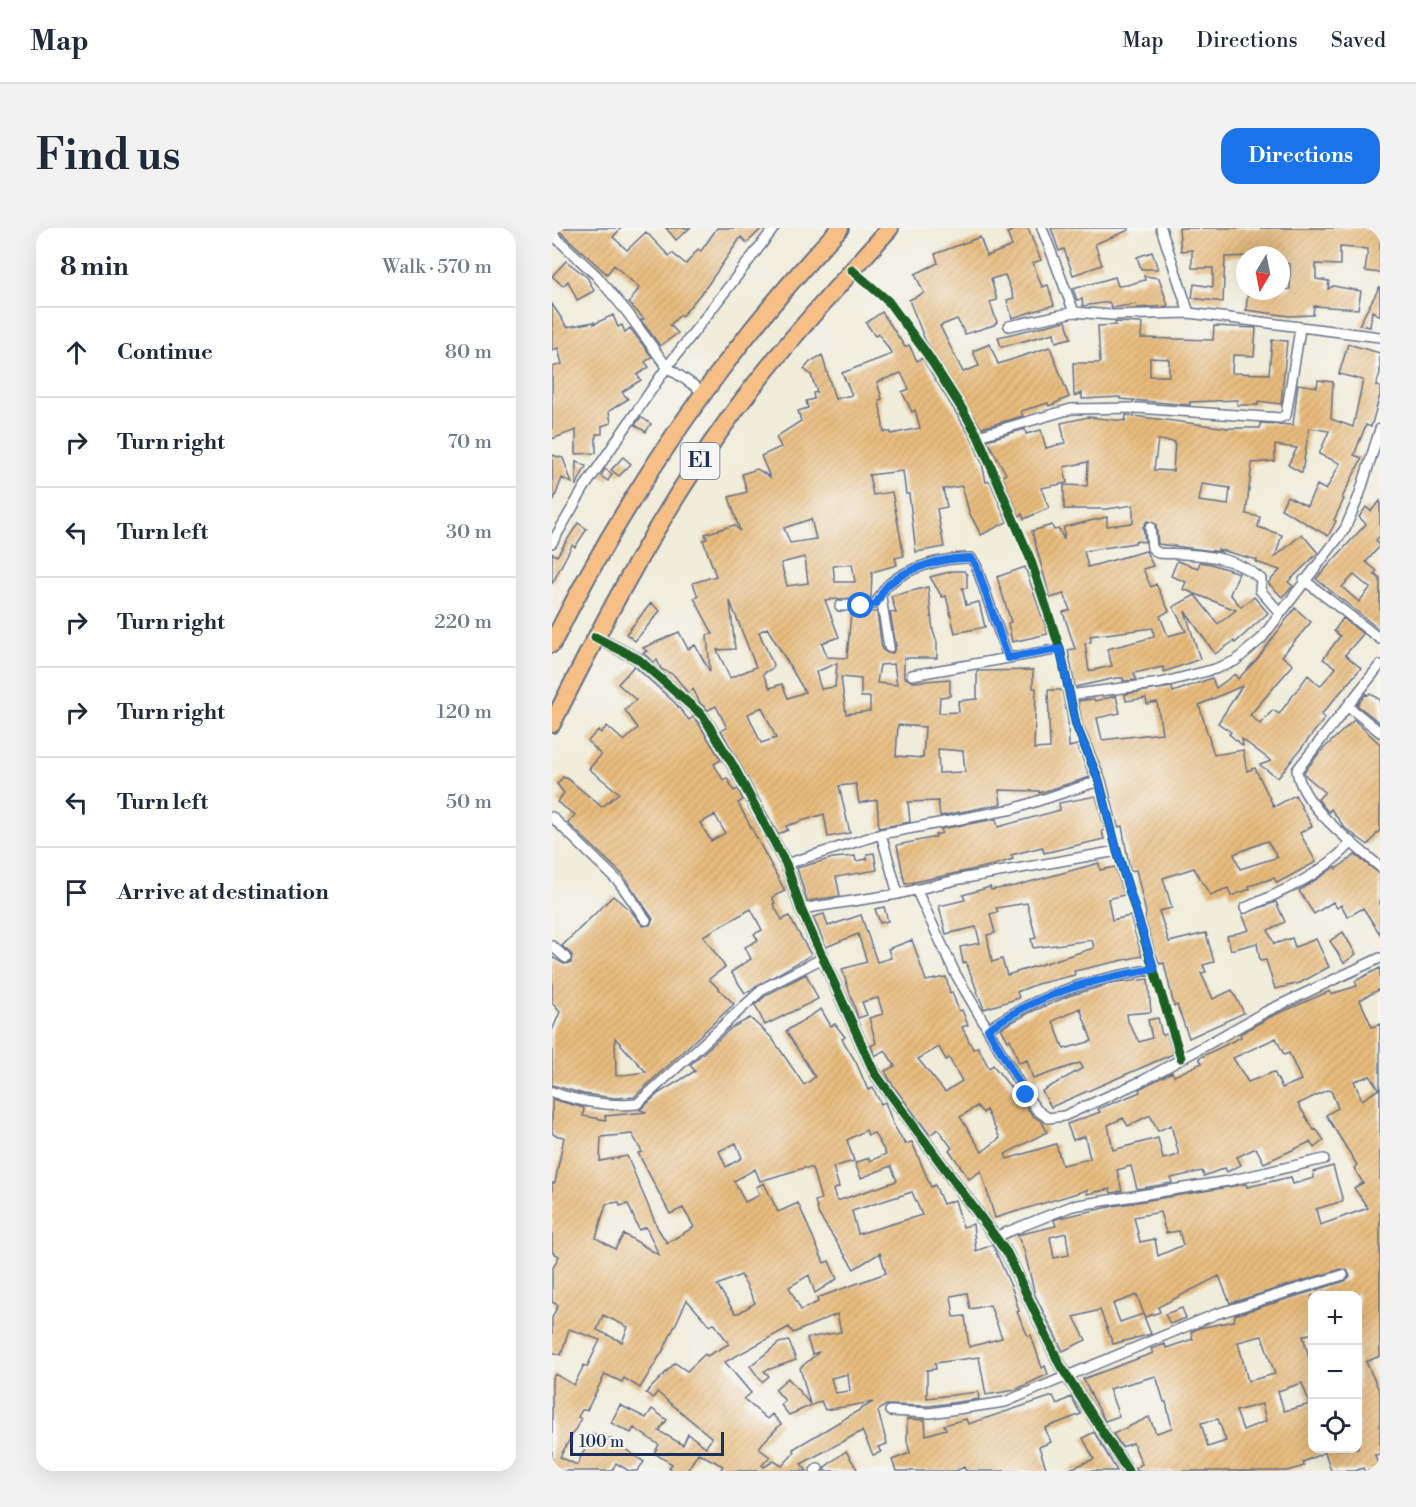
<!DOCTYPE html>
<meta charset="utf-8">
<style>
:root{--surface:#fff;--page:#f2f2f3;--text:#1f2937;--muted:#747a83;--line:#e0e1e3;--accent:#1a73e8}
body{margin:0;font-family:"Libre Bodoni",serif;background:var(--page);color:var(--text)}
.controls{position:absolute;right:18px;bottom:18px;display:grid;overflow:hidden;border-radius:12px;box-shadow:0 6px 24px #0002}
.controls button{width:54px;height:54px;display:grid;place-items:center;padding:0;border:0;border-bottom:2px solid var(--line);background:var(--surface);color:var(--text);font:30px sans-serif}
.compass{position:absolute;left:684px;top:18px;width:54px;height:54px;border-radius:50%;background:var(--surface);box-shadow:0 6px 24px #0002;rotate:190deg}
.scale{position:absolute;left:18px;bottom:15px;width:154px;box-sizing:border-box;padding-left:6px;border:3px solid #1b2f5e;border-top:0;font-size:16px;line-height:21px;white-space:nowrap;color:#1b2f5e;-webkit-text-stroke:4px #f6f6f2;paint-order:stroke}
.stop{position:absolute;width:18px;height:18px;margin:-14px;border:4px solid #1a73e8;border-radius:50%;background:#fff}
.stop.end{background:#1a73e8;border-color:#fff;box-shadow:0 2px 6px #0008}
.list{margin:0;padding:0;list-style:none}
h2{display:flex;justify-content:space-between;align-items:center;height:78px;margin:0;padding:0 24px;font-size:26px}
h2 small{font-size:20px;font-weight:400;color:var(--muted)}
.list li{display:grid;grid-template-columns:39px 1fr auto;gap:18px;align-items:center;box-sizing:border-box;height:90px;padding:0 24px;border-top:2px solid var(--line)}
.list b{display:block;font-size:22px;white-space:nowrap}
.list em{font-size:20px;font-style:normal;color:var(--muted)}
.icon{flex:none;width:33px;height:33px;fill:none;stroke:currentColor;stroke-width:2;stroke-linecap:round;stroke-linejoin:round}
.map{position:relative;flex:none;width:828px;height:1243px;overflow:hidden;border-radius:18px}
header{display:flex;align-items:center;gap:36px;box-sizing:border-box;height:84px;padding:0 30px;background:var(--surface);border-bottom:2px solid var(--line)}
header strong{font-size:28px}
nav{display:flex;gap:33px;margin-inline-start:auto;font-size:21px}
.intro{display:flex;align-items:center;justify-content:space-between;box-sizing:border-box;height:144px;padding:0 36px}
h1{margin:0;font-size:42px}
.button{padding:15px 27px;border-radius:18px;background:var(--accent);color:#fff;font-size:21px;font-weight:700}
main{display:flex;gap:36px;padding:0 36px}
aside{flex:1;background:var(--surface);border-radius:18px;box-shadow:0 6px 24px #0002}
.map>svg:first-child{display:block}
.building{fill:url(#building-hatch);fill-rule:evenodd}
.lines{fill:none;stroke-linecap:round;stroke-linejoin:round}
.minor-casing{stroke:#667189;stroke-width:12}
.tertiary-casing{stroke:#667189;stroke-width:14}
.motorway-casing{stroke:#667189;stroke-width:20}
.minor{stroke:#fff;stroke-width:9}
.tertiary{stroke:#fff;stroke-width:10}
.motorway{stroke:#f5bf86;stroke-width:16}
.cycleway-casing{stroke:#f6f6f2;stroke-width:13}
.cycleway{stroke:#1b5e20;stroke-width:9}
.route{stroke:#1a73e8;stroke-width:8}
.labels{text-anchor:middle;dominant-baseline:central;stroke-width:6;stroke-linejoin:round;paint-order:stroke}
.shield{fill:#f6f6f2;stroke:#5d6b8a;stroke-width:1.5}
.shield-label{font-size:21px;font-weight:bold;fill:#1b2f5e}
</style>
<header>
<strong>Map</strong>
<nav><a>Map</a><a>Directions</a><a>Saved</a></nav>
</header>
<div class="intro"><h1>Find us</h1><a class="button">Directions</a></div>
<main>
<aside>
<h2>8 min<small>Walk · 570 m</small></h2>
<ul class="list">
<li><svg class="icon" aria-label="ahead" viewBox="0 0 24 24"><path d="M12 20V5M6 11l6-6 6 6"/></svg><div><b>Continue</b></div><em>80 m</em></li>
<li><svg class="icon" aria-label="right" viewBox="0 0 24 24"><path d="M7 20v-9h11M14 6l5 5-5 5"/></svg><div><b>Turn right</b></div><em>70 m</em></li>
<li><svg class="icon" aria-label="left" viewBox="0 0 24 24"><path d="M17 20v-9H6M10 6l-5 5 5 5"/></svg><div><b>Turn left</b></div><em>30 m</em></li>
<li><svg class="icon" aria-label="right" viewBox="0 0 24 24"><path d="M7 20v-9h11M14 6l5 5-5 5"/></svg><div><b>Turn right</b></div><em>220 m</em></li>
<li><svg class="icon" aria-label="right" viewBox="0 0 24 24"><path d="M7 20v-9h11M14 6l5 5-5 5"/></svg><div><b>Turn right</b></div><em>120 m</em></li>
<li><svg class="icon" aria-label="left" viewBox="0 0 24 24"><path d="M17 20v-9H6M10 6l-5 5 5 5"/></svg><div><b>Turn left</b></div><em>50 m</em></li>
<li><svg class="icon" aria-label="arrive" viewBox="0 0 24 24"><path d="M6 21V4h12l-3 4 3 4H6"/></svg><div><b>Arrive at destination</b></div></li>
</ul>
</aside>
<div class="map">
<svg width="828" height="1243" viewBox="0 0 828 1243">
<defs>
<pattern id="building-hatch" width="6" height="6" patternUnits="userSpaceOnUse" patternTransform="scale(1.5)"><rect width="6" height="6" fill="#e8bb7c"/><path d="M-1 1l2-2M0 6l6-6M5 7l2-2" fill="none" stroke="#c6a16e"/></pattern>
</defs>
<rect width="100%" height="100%" fill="#f6f6f2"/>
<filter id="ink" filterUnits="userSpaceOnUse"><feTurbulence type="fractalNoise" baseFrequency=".0167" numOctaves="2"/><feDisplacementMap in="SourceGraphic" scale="12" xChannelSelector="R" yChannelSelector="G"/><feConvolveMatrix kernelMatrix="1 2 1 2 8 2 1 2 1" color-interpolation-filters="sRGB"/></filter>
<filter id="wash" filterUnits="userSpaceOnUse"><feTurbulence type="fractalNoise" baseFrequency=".008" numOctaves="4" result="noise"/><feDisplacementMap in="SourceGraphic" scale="24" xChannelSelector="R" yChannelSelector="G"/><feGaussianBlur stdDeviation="1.35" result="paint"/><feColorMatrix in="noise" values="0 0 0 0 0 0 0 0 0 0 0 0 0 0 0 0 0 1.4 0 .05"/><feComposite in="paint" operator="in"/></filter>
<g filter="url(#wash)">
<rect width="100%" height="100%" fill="#f0ecd9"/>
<g id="blocks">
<path class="building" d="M4 0H69L61 9 75 22 94 4 117 28 120 25 134 36 146 21 149 23 165 0H210L195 15 189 9 155 58 130 88 128 87 118 97 126 105 108 118 89 92 92 91 77 75 87 60 62 37 55 46Z
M114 0H138L124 12Z
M469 0H476L481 13 489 32 481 35 490 59 496 57 502 77 460 90 455 72 462 70 453 47 439 51 445 72 438 74 445 94 442 97 413 106 405 91 388 98 411 144 427 138 421 123 438 116 446 136 498 119 517 169 497 178 496 175 469 183 471 188 429 200 373 112 357 72 372 65 363 46 386 35 383 26 428 9 435 28 460 18 455 5Z
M499 0H577V2L543 16 550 37 521 47 512 21 507 23Z
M627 0H828V45L813 43 816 21 788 19V37L764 36V51L777 53 776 61 781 58 809 63 806 81 762 78 761 87 737 88 694 82 696 63 738 61V36L729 34V27L673 29 671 74 640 70 642 56 661 59V40H640V22L629 23Z
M600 24 606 41H589L585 29Z
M14 33 35 49 42 63 25 72 16 53 11 58 0 48Z
M592 48 607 50 616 78 585 80 584 76 560 80 557 74 531 78 530 71 525 72 521 61 563 49 566 58 575 57 593 52Z
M828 58V88L820 83 818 99 807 97Z
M0 76 15 99 42 94V96L61 87 66 99 70 97 73 104 78 100 100 129 93 134 97 139 85 147 89 152 70 164 76 171 57 183 59 195 50 198V206H44V225L24 226V202L0 211V139L10 136 6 120 0 122Z
M330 84 353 119 357 117 365 133 370 130 406 188 420 211 430 235 434 254 438 253 455 294 429 307 417 284 410 258 391 261 395 279 385 281 392 319 364 324 357 266H354L351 243 317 247 321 267 340 264 352 328 343 330 345 337 320 344 319 369 273 372 287 409 270 415 275 429 295 430 299 384H325L330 421 335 425H341L344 418 338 384 344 385 339 368 376 359 381 403 385 414V430H352V449L361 454 398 451V468L388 469 387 485 407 484 406 473 425 471V443L481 442V460H484L482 521 498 520 496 462H510L516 492 517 519 525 517 538 549 487 565V563L447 562 449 576 388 588 386 573 356 574 358 594 327 600 325 572 307 575 304 556 287 558 298 605 276 609 272 586 234 598 236 602 226 606 169 502 175 500 164 478 156 482 148 475 141 461 136 465 122 447 109 441 105 432 101 434 91 425 95 423 91 420 127 404 136 421 143 417 158 444 155 407 161 406 142 370 146 369 141 355 164 348 151 312 155 311 153 306 182 297 188 303 177 269 195 264 190 246 205 241 218 249 209 228 229 219 224 209 249 193 246 183 256 180 254 173 262 171 261 165 265 164 259 147 252 141 259 133 270 127 283 171 300 167 290 145 340 126 327 106 323 108 314 95ZM349 145 357 161 350 164 360 184 363 182 368 200 339 206V204H332L327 172 330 171 325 154ZM259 291 264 311 238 315 232 300ZM253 329 256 355 235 358 229 335ZM300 336 303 354H283L281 338ZM178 373 204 439 178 450 165 422 183 421ZM215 400 232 428 253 464 236 470 230 456 218 460 211 446 222 439 207 404ZM285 435 283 459 269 461 264 444ZM342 436 345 457 325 455 328 437ZM289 449 309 451V469H318V483L294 486ZM210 479 224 510 209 515 196 486ZM346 497 373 499 371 530 344 528ZM386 521 411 523 413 544 387 545Z
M514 93 519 110 504 114 502 105 449 119 446 109Z
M563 94 590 95 589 110 661 112 662 98 704 100 702 128 681 127 680 145 717 146 720 112 735 113 729 176 706 173V177H685L686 172 638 174V177L568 171V169L530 171V165L522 168 521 135H548L546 98 564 97ZM598 130 617 131V148H598Z
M796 116 828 125V145L824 158 828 159V167L819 199 814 197 802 227 810 230 790 270 792 271 782 292 784 293 776 308 729 281 735 268 755 278 765 257 774 262 788 235 767 226 777 203 757 200 750 245 736 237 745 220 723 217V233L700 235 694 286 708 289 706 299 730 307 723 329 750 306 766 325 736 354 741 358 730 369 716 355 728 342 704 334 705 332 665 321 669 324 606 316 604 296 595 293 591 299 593 314 583 313V315L532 323 536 339 594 323 601 338 591 341 599 359 604 356 617 383 608 388 616 408 634 403 621 379 643 367 666 396 684 382 631 361 634 354 619 348 625 333 646 340 648 334 659 336 687 345 678 366 689 379 702 369 716 385 683 415 682 413 663 426 633 383 648 431 612 444 611 439 582 445 584 452 571 453V450H564L523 459 516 422 523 421 511 384 518 382 512 366 498 370 480 303 500 297 502 302 507 301 512 312V299L555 289V298L581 295V277L555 281H512V257L535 258 536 234 512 239 515 255 489 260 497 280 472 291 470 286 467 288 450 248 454 246 435 212 473 201 474 206 489 202 494 220 513 215 509 195 536 189 573 193 574 187 676 200H708V195L741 197 746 156 765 159 766 152 781 154 779 191 801 199 811 152 787 146ZM606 212 623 214 621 243 602 242ZM650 256 678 260 676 277 647 273ZM601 400 602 409 555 421 560 438 537 443 533 415 539 414 538 408Z
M89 189 99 196 94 204 83 197Z
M0 227 11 230 20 255 10 250 1 274Z
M71 229 79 236 67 248 59 242Z
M24 233 34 238 24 258Z
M53 241 60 246 56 253 49 248Z
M828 273V308L824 312 828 318 814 334 825 343 822 346 828 351V402L764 351 814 296 807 289 814 279 819 283ZM802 347 818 360 807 374 790 359Z
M26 295 35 301 23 319 20 317 0 356V325L5 328Z
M473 339 496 406 460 414 456 395 459 394 445 349Z
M401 343H412L415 347V360H410L414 377 427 374 433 399 403 405 394 368 390 369 378 349Z
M99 375 108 383 83 413 74 406Z
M743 380 759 394 730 428 741 437 698 487 708 496 721 482 727 486 756 447 768 458 784 440 771 431 788 408 782 403 791 390 811 406 793 427 809 440 769 487 773 490 726 550 708 537 719 533 690 511 691 518 677 506 679 504 666 495 690 458 647 477 662 527 691 522 695 543 703 540 722 579 743 567 760 598 748 605 764 634 725 655 722 650 697 658 698 661 679 668 676 660 658 667 642 640 611 650 620 680 607 683 617 714 654 705 662 734 651 737 654 744 649 745 661 771 680 762 692 785 637 810 625 777 622 778 612 735 608 736 603 724 593 692 594 685 584 642 578 643 570 598 566 599 554 551 530 495 526 473 542 471 543 473 564 468 568 485 545 490 550 512 610 505 605 474 595 476 594 470 574 473 573 466 620 459 621 464 660 450 664 460 683 446 686 451 706 430ZM715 613 726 629 688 641 682 626Z
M82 438 123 475 137 492 141 489 147 496 169 532 162 536 171 552 175 550 182 563 186 561 191 572 186 575 233 663 220 669 223 675 221 676 230 692 237 688 259 727 193 765 179 744 199 731 193 719 206 712 202 706 210 702 199 681 151 708 173 739 157 751 182 776 82 869 63 870 32 866 0 857V803L8 784 0 775V729L12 736 19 735 20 727 10 718 61 668 79 683 91 698 98 697 101 691 71 647 16 595 23 587 5 574 12 565 5 556 11 549 16 551 50 579 67 565 37 541 49 527 36 513 46 502 49 505 55 498 72 513 86 500 73 482 84 472 66 456ZM163 587 173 605 159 613 148 595ZM63 810 94 844 64 848Z
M818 465 828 472V495L805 477 814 466 816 467Z
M802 492 828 516V602L816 617 793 600 779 581 777 584 771 578 766 571 773 564 754 548 752 544 769 523Z
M544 568 553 602 550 603 552 611 492 625 490 619 459 627 461 631 442 637 353 656 345 617 384 609 383 607 390 605 389 601 444 591 446 599 508 582 507 575Z
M322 625 325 642 284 649 288 668 255 673 245 640 281 630 303 628 304 633 315 631V626Z
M803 627 828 646V706L811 680 796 689 789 677 785 680 781 674 762 686 747 663 783 639 784 641Z
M547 635 548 642 563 639 572 667 556 671 560 692 578 688 590 728 522 743 523 747 485 756 465 764 467 770 432 781 414 734 411 735 408 719 428 715 424 699 394 706 387 678 413 672 411 667 438 659 439 662 463 658ZM475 675 484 710 479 711 481 720 540 712 542 720 455 747 450 731 440 734 435 707 443 705 438 686 446 684 444 680Z
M724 674 733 694 716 702 722 716 740 710 743 719 764 711 777 739 748 755 723 761 714 732 708 733 705 715 679 722 675 708 697 702 690 686Z
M332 679 336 693 328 695 323 681Z
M272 686 276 698 309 687 325 734 339 730 336 721 360 712 374 753 394 749 398 765 400 764 407 783 410 782 416 797 410 799 421 821 426 819 437 840 441 837 481 888 490 894 495 904 453 926 455 931 504 916 510 937 538 931 533 908 521 912 515 896 548 884 546 881 588 864 587 861 620 844 622 848 650 835 647 830 689 809 688 806 716 790 778 763 779 766 805 758 803 753 828 740V761L808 772 820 799 828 796V1128L814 1134 828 1164V1226L823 1227 828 1243H812L811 1240 802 1243H779L773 1224 751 1234 752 1238 735 1243H583V1240L590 1236 581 1215 570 1219 561 1206 597 1189 604 1205 620 1200 614 1174H612L604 1148 557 1161 567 1188 553 1193 531 1151 601 1125 599 1121 613 1116 614 1120 641 1111 639 1104 647 1100 682 1093 683 1087 793 1053 798 1048 795 1042 789 1041 678 1075 667 1048 606 1079 608 1084 593 1089 585 1067 561 1076 568 1094 591 1086 599 1106 561 1116 548 1082 522 1089 534 1112 511 1123 483 1067 472 1022 465 1007 504 998 502 992 507 990 562 978 694 956 695 959 739 949 741 956 762 950 761 944 781 938 791 973 764 981 768 997 816 980 802 960 811 955 802 940 805 937 774 887 786 880 779 863 775 862 746 876 762 902 764 901 772 912 762 920 758 914 712 935 704 920 685 929 689 937 675 944 673 940 652 948 650 943 619 950 620 955 585 961 579 938 565 942 570 963 559 965 558 961 535 966V962L443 990 429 943 417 951 397 922 400 920 386 901 378 907 342 859 333 843 343 838 333 822 323 828 319 818 324 815 317 790 331 786 326 770 310 774 315 787 306 790 290 741 315 734 306 706 274 719 261 689ZM724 810 732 827 737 825 749 852 730 860 722 844 696 854 681 830ZM387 819 394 832 397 830 410 853 393 864 366 831ZM818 848 827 861 810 872 802 853ZM425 878 431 885 434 882 448 910 430 924 408 889ZM598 887 606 903 619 897 627 927 611 931 606 910 561 922 556 897 571 890 576 898ZM608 984 614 1005 627 1003 631 1017 606 1028 603 1011 588 1014 582 989ZM514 1005 517 1027 502 1030 498 1009ZM806 1065V1221H760V1140L751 1108 760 1105V1068H800ZM710 1108 723 1146 696 1153 686 1114ZM750 1155 758 1176 732 1183 726 1163ZM710 1176 714 1193 691 1202 684 1183ZM666 1191 674 1213 656 1219 649 1195Z
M791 704 804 726 792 735 778 713Z
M254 746 266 771 213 797 203 777 216 766Z
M596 751 599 784 575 786 576 793 587 814 600 810 596 792 606 790 610 807 615 806 621 826 499 879 490 863 531 840 528 835 481 851 475 832 467 835 458 811 456 813 449 800 479 784 517 768 558 756ZM528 780 540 813 512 821 501 793Z
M269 781 279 798 283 796 293 809 290 811 304 834 316 862 321 860 329 876 333 874 341 896 353 916 360 914 379 959 383 957 391 976 403 972 411 999 421 996 424 1023 440 1017 442 1020 461 1063 467 1083 465 1084 476 1108 479 1107 490 1140 493 1138 496 1146 463 1162 434 1167 427 1129 383 1135 384 1141 375 1142V1170L426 1164 427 1171 378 1178 334 1177 326 1183 335 1216 326 1219 329 1224 321 1227 310 1203 249 1236 255 1243H168L171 1238 146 1225 135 1243H122L117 1240 120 1236 102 1225 107 1217 82 1200 79 1205 59 1195 68 1177 94 1190 100 1181 115 1192 107 1203 131 1217 136 1206 154 1219 160 1210 105 1164 101 1170 94 1165 123 1135 135 1143 153 1126 155 1128 177 1116 162 1095 158 1098 135 1072 112 1121 88 1160 72 1150 70 1154 53 1146 35 1182H30L26 1189 29 1191 8 1229 25 1237 40 1206 55 1213 57 1210 92 1234 85 1243H77L64 1235 60 1243H0V1152L3 1146 22 1157 32 1137 35 1139 48 1112 17 1101 9 1127 0 1124V1090L6 1077 0 1074V1042L7 1028 0 1024V955H3L12 909 2 907 0 904V871L32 880 31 888 54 892 53 888 95 884 88 882 107 865 143 843 138 837 179 800 198 790 220 810 252 857 263 849 234 803ZM314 902 316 907 322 905 334 926 318 933 317 930 303 935 309 950 339 938 345 953 285 973 281 962 287 959 281 939 302 933 295 912ZM80 906 90 924 86 925 118 986 131 980 142 999 115 1015 106 1001 75 928 48 933 49 909ZM184 915 190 930 174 939 167 923ZM252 940H260L269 971 263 973 267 987 302 1041 328 1025 334 1045 265 1070 266 1074 249 1082 237 1059 257 1047 263 1065 285 1051 277 1033 272 1035 246 975 226 984 212 955 204 959 208 967 193 974 182 953 203 941 208 953ZM360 964 370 987 306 1006 300 983ZM67 974 68 978 76 976 87 1002 94 999 107 1027 72 1006 63 1021 44 1010 54 976ZM189 1047 203 1075 187 1085H183L165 1057ZM415 1065 418 1081 438 1077 450 1110 417 1119 413 1088 402 1089 399 1068ZM285 1086 289 1104 255 1110 260 1126 267 1124 248 1140 258 1176 236 1150 223 1161 233 1173 229 1177 237 1187 269 1173 273 1182 321 1174 241 1221 243 1224 230 1238 222 1233 212 1239 210 1237 218 1229 206 1220 229 1196 220 1186 215 1191 192 1171 199 1165 173 1134 237 1099 241 1105ZM51 1087 76 1099 70 1114 45 1102ZM296 1146 298 1163 283 1165 279 1150Z
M630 1080 634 1090 618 1096 613 1086Z
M237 1113 244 1132 212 1143 217 1148 210 1154 198 1138 227 1115Z
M501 1168 505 1176 519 1169 529 1186 493 1200 499 1214 487 1219 495 1243H414L412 1239 404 1243H344L340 1232 358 1225 355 1213V1191L373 1192 374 1207 394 1201 392 1197 414 1191 416 1196Z
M542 1204 565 1243H513L542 1231 531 1210Z
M294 1223 306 1243H272L273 1239Z"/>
</g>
</g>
<g filter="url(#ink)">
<use href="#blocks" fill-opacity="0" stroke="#667189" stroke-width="1.5"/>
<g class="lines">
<defs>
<path id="minor" d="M490 0 522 84
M609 0 637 85
M0 6 44 47 75 84 115 139 153 165
M300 42 336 73 375 126 412 184 426 208 478 330 508 421 524 497 547 553 565 623 629 830
M457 98 522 84 560 87 637 85 828 109
M426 208 519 181 585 180 728 190 734 187 748 101
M598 299 600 320 606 325C643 327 679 325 709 351L708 362 728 385
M0 315 32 260 115 139 222 0
M752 352 828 411
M329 369 337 419
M288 378 323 376C328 370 331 361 337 356 356 339 394 329 419 330L424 337 456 430
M828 437 745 542C749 578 802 616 828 639
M360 447 508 421
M517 467 609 455 663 441 683 433 709 411 793 301 807 268 828 201
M797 479 828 504
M0 589 67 654 94 692
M329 606 346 666
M234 636 329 606 461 581 547 553
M364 661 403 745 474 867 485 882 496 890 512 888 592 852 713 784 828 730
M693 680C732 663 770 647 800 614
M249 681 346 666 408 651 565 623
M0 718 14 730
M436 801C490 764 538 752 602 741
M0 864C25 873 58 879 85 876L212 760 271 730
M443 1009 520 978 676 953 772 931
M338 1183 378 1185 453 1174 664 1086 791 1047
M263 1243 266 1240"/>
<path id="tertiary" d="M43 409 86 431 151 488 181 537 234 636 249 681 322 844 455 1025 508 1137 576 1243"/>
<path id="motorway" d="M0 416C75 265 173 122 288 0
M0 496C53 390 107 287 176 192 225 124 282 63 338 0"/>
</defs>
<use href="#minor" class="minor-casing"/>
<use href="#tertiary" class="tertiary-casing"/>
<use href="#motorway" class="motorway-casing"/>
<use href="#minor" class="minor"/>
<use href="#tertiary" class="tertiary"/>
<use href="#motorway" class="motorway"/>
<defs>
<path id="cycleway" d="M300 42 336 73 375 126 412 184 426 208 478 330 508 421 524 497 547 553 565 623 629 830
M43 409 86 431 151 488 181 537 234 636 249 681 322 844 455 1025 508 1137 576 1243"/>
</defs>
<use href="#cycleway" class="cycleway-casing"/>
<use href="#cycleway" class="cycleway"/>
</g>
</g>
<g class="lines" filter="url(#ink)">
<path class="route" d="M309 378 324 376C328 370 331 361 337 356 356 339 394 329 419 330L424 337 456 430 508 421 524 497 547 553 565 623 602 741C538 752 490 764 436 801L474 867"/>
</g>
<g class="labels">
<rect class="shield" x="128.5" y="215" width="39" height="36" rx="4.5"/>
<g class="shield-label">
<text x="148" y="233">E1</text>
</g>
</g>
</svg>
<div class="controls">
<button>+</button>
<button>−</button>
<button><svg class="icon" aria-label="locate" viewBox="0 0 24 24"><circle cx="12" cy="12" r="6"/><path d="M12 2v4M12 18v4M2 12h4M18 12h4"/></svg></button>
</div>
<svg class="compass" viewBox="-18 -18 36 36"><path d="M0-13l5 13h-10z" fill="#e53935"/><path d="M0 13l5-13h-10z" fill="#747a83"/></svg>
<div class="scale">100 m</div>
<div class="stop" style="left:309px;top:378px"></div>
<div class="stop end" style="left:474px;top:867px"></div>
</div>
</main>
